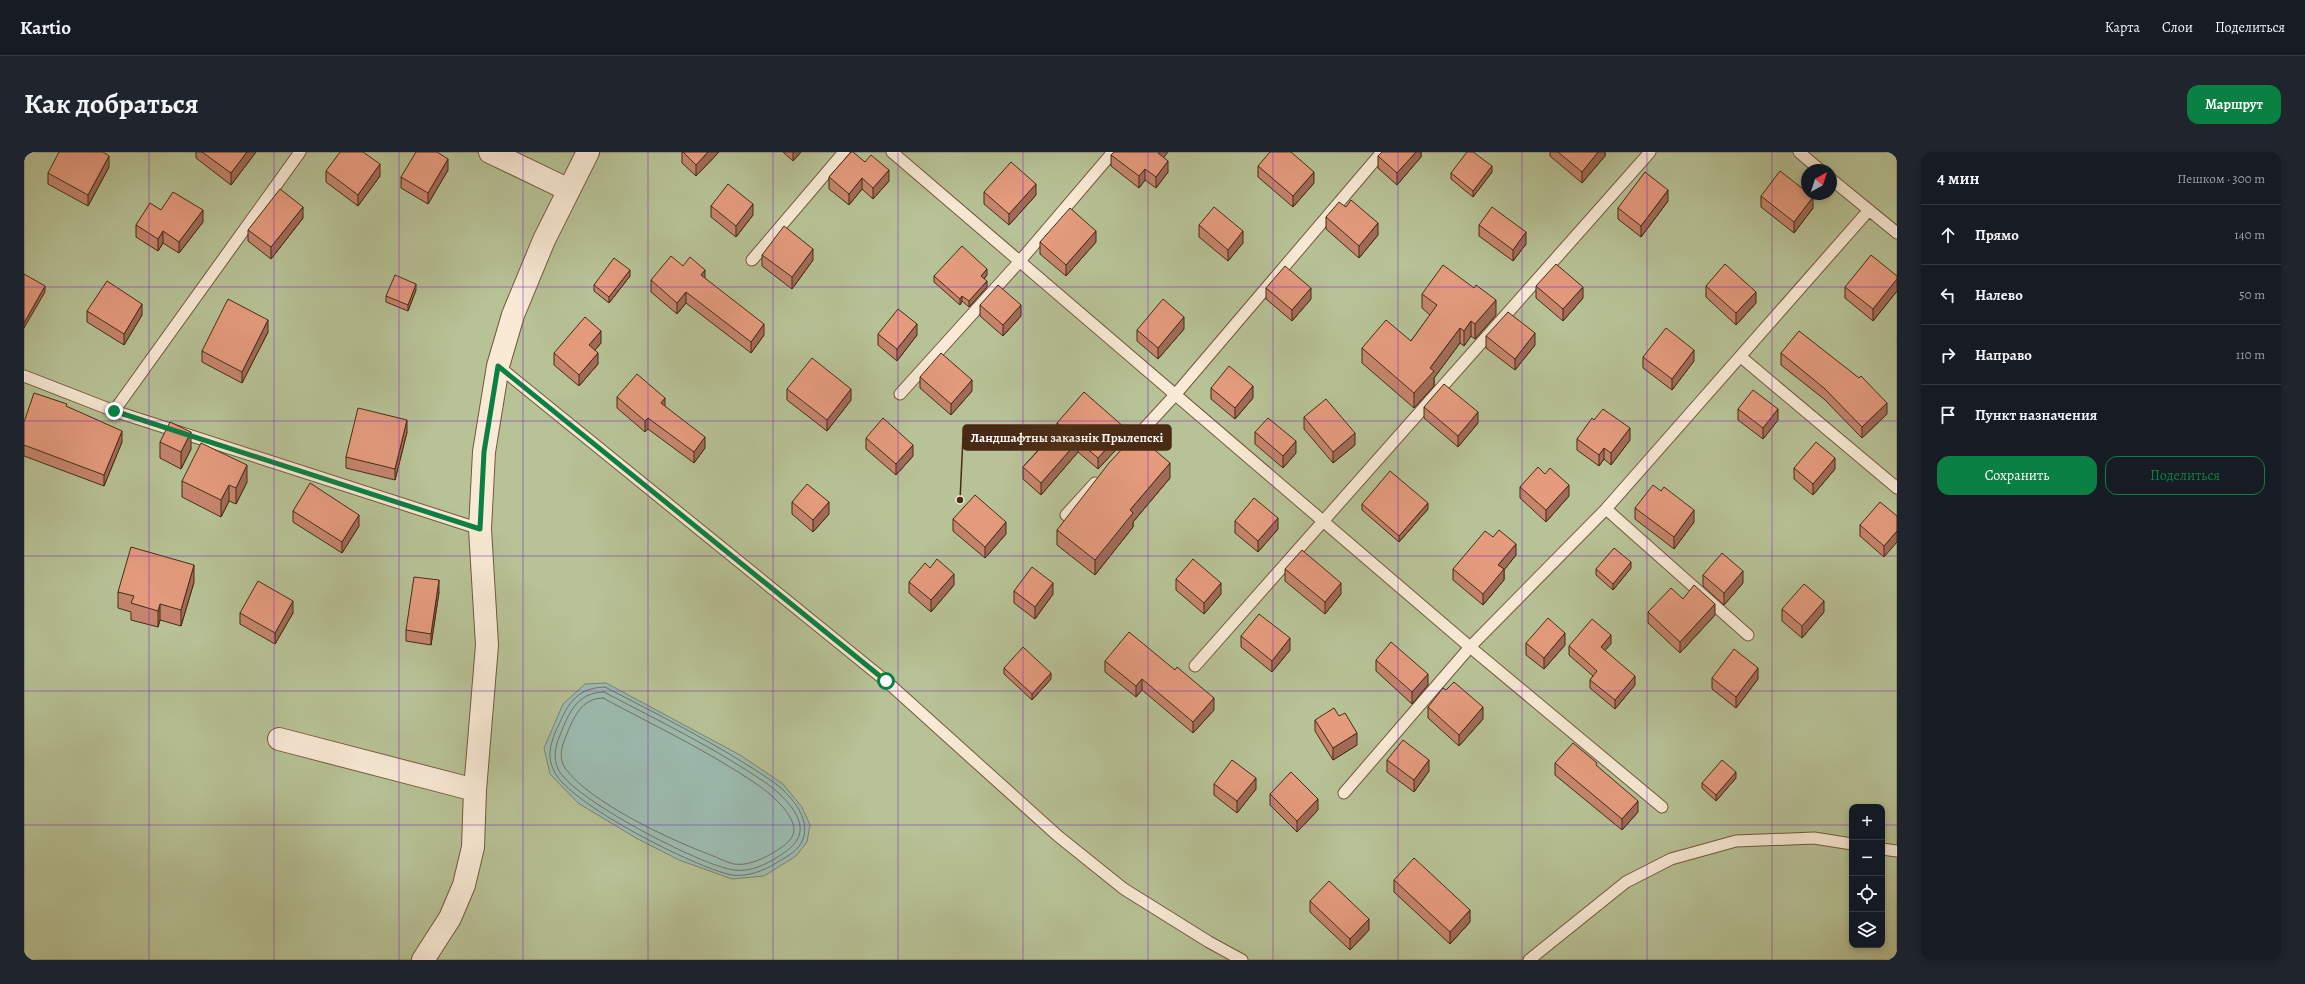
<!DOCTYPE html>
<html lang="ru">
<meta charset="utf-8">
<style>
:root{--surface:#171b24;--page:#20242c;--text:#f1f3f6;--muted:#9ea1a6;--line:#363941;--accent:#0b8043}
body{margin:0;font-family:Alegreya,serif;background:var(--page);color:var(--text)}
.controls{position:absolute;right:12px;bottom:12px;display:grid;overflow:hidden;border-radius:8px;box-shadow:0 2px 6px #0003}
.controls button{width:36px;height:36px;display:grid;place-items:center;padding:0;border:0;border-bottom:1px solid var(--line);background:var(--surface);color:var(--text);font:20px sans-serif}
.compass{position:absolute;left:1777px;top:12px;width:36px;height:36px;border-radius:50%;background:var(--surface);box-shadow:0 2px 6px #0003;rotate:39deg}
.stop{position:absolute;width:12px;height:12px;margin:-9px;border:3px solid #0b8043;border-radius:50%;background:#fff}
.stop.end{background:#0b8043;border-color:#fff;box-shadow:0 1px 4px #0008}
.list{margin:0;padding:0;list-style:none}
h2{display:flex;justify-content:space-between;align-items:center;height:52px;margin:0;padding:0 16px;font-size:17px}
h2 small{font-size:13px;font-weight:400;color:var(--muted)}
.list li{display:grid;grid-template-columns:26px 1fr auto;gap:12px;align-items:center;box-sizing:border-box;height:60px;padding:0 16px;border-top:1px solid var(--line)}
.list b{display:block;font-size:15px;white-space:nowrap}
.list em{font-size:13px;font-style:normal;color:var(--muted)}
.actions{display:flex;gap:8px;padding:12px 16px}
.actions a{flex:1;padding:9px 0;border:1px solid var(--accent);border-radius:12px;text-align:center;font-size:14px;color:var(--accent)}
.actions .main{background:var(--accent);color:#fff}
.icon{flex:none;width:22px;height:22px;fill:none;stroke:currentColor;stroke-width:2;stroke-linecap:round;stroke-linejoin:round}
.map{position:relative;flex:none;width:1873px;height:808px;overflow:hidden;border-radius:12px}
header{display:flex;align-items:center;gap:24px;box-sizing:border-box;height:56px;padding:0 20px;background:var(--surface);border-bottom:1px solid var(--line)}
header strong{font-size:19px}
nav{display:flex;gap:22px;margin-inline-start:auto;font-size:14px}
.intro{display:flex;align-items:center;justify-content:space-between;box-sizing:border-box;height:96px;padding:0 24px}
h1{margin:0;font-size:28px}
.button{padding:10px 18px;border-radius:12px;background:var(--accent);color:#fff;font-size:14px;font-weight:700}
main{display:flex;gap:24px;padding:0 24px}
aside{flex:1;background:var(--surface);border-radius:12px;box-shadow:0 2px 6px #0003}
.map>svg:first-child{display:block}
.green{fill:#b7c296;stroke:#807655;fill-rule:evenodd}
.water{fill:#9cbcb1;stroke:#7b8272}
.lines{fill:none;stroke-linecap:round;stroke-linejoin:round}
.shore{stroke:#727362;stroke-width:1}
.service-casing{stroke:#74573f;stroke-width:13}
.minor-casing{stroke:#74573f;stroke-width:24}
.service{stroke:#f8ead5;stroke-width:11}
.minor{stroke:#f8ead5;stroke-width:22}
.wall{fill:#c4856c;stroke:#492a14}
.shaded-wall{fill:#a06c58;stroke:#492a14}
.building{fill:#e49b7e;stroke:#492a14}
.route{stroke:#0b8043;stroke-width:5}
.grid{fill:none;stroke:#7b2cbf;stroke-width:1;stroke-opacity:0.55}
.leader{fill:none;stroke:#492a14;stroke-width:1.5}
.callout-dot{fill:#492a14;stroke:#f8ead5;stroke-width:1.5}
.callout{fill:#492a14;stroke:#492a14;stroke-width:1.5}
.callout-label{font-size:13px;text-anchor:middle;font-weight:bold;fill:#fff}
</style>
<header>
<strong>Kartio</strong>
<nav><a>Карта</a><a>Слои</a><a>Поделиться</a></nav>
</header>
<div class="intro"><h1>Как добраться</h1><a class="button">Маршрут</a></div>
<main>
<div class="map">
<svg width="1873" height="808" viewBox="0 0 1873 808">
<rect width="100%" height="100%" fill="#f5debf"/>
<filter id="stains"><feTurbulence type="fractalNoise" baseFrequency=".005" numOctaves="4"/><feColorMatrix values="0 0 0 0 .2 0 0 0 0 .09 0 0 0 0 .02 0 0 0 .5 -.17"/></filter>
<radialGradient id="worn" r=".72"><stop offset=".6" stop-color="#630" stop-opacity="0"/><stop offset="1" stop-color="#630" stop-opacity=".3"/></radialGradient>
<path class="green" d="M0 0H1873V808H0ZM1783 18H1807V42H1783ZM1828 655H1858V793H1828Z"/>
<path class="water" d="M582 531 716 603 759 632 778 655 786 673 783 690 772 704 740 724 708 727 655 708 612 686 554 651 526 622 520 596 539 552 561 532Z"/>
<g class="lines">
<path class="shore" d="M581 535C637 564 695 593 748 629 765 641 787 665 779 687 775 699 762 705 752 711 740 719 723 725 708 723 672 716 545 652 530 619 523 605 526 594 531 581 543 555 549 536 581 535Z
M580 540C635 569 691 596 742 631 756 641 786 667 773 688 768 696 760 701 752 706 739 714 725 720 710 718 677 714 547 646 534 617 529 605 531 595 536 583 545 561 552 541 580 540Z
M579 546C631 574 686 600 734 633 747 642 778 668 768 685 763 693 755 697 747 702 736 708 723 714 710 712 702 710 694 706 687 703 648 689 565 650 541 616 534 605 538 594 542 584 549 567 557 546 579 546Z"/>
<defs>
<path id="service" d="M868 0 1446 495 1582 357 1845 58
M1775 0 1796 18
M1807 27 1873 81
M728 108 820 0
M1717 205 1873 336
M474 214 862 529 1034 684 1100 737 1185 790 1218 808
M0 224 90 259 456 377
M876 242 996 109 1089 0
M90 259 276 0
M1104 294 1151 243 1358 0
M1582 357 1724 483
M1042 363 1071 331
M1171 514 1626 0
M1320 641 1446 495 1638 655
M1858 697 1873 699
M1505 808 1602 730 1647 707 1712 689 1790 686 1828 692"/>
<path id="minor" d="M466 0 545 38
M255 587 451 638
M399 808 426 766 440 733 449 695 451 638 463 493 456 377 460 300 474 214 489 163 520 88 564 0"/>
</defs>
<use href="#service" class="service-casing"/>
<use href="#minor" class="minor-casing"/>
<use href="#service" class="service"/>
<use href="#minor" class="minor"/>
</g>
<path class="wall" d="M172 0H232L207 33 172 6Z
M658 0H695L672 24 658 11Z
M759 0H777L769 9Z
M827 0 865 29 849 47 838 37 825 53 805 37V25Z
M1397 0V5L1373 33 1354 16V4Z
M1526 0H1581V4L1558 31 1526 4Z
M1087 3 1140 6 1144 20 1132 36 1121 28 1115 36 1087 14Z
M1234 14 1290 31 1269 55 1234 25Z
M85 15 64 54 24 32V21Z
M424 18 404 52 377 36V25Z
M302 19 356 24 334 54 302 30Z
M1468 20 1449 45 1427 27V21Z
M960 40 1012 43 985 73 960 52Z
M1737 44 1789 56 1770 81 1737 55Z
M1644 49 1617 85 1594 67V56Z
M687 54 729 63 712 85 687 65Z
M1322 55 1354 83 1335 106 1302 77V65Z
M137 58 179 70 155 101 139 91 134 99 112 85V73Z
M279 66 247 107 224 89V78Z
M1175 73 1219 91 1204 109 1175 85Z
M1455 73 1502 92 1489 109 1455 84Z
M1016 90H1072L1042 124 1016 102Z
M738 103 789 108 768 137 738 114Z
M659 114 681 126 740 183 727 201 662 151 653 162 627 140V128Z
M963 123 960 127 963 135 945 155 938 149 936 153 910 130V124Z
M606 124 585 151 570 139V133Z
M1873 124V139L1849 169 1821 146V135Z
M1512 134 1559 146 1539 169 1512 146Z
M1682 134 1732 151 1712 173 1682 145Z
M1242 136 1287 147 1268 169 1242 147Z
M392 138 384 159 362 150V144Z
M1398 142 1472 163 1451 187 1447 184 1440 194 1436 191 1410 226V234L1390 256 1338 211V196L1387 189 1406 163 1398 156Z
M956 153 997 164 979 184 956 164Z
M63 159 118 163 100 193 63 170Z
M1160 177 1134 207 1113 189V178Z
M244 180 218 231 178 210V199Z
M854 182 893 183 873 209 854 193Z
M1462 184 1511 193 1491 218 1462 196Z
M577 191 571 198 574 212 555 234 530 213V201Z
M1757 201 1863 262 1838 286 1800 247 1757 213Z
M1619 205 1670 209 1648 238 1619 216Z
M896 225 948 239 927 263 896 236Z
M1187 236 1229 246 1211 267 1187 247Z
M763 237 827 248 803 279 763 248Z
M593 245 641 254 681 296 670 311 624 277 621 280 593 256Z
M43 255 98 290 80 334 0 304V270Z
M1400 255 1454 271 1434 295 1400 266Z
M1714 257 1754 268 1739 287 1714 268Z
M1280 265 1331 293 1309 311 1280 277Z
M1570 268 1606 288 1587 313 1580 307 1575 314 1553 298V287Z
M1033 271 1101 288 1074 317 1054 300 1017 343 999 327V315L1033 277Z
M383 280 371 328 322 316V305Z
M1231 280 1272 301 1259 316 1231 292Z
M842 286 889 304 872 323 842 297Z
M136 290 167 297 157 317 136 306Z
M1770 316 1811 317 1789 343 1770 327Z
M1146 326 1109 370V375L1071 423 1033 393V378Z
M158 329 223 330 212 352 205 349 197 365 158 345Z
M1496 335 1545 344 1522 370 1496 346Z
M1637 339 1670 370 1650 397 1611 367V356Z
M768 350 805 362 789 380 768 362Z
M1338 352 1404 357 1375 390 1338 358Z
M269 359 335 374 318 401 269 370Z
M1873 364 1860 405 1836 384V373Z
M929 367 982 382 961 406 929 379Z
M1211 369 1254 377 1234 400 1211 381Z
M1469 385 1492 403 1480 418V428L1459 453 1429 428V417Z
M906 416 930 433 907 460 885 441V430Z
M1607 416 1589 438 1572 423V417Z
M1261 417 1317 442 1301 462 1261 429Z
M1679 423 1719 431 1700 453 1679 434Z
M1152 427 1197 442 1180 462 1152 438Z
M170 430 157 474 136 468 134 475 107 468V460L94 456V440Z
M990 439 1029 442 1011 467 990 451Z
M415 440 407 493 382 489V478Z
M1659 447 1691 463 1656 501 1624 471V460Z
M1758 457 1800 460 1778 486 1758 469Z
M216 461H269L251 492 216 472Z
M1217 484 1266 498 1248 520 1217 495Z
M1502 491 1541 493 1520 517 1502 503Z
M1587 492 1581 498 1611 533 1591 557 1566 536V528L1569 524 1545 503V494Z
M1352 508 1404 533 1388 552 1352 519Z
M1081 509 1190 558 1169 581 1118 538 1112 545 1081 520Z
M980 516 1027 527 1008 548 980 522Z
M1688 526 1734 527 1712 556 1688 537Z
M1404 555 1459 567 1435 594 1404 566Z
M1291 568 1333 593 1309 608 1291 579Z
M1363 608 1405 619 1390 640 1363 620Z
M1531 611 1573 614 1614 660 1598 678 1531 623Z
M1712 626 1692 649 1678 636V631Z
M1190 632 1232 637 1213 661 1190 643Z
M1246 642 1294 658 1273 680 1246 653Z
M1370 728 1446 770 1426 792 1370 740Z
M1286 749 1345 778 1326 798 1286 760Z"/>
<path class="shaded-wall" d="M223 0H232L207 33V21Z
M684 0H695L672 24V13Z
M769 0H777L769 9Z
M1135 0H1144L1134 13V1Z
M1392 0H1397V5L1373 33V21Z
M1574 0H1581V4L1558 31V20Z
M85 4V15L64 54V43Z
M424 7V18L404 52V41Z
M1144 9V20L1132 36V25Z
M356 12V24L334 54V43Z
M1468 14V20L1449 45V39Z
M1121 17V28L1115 36V24Z
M865 18V29L849 47V36Z
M1290 20V31L1269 55V44Z
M838 26V37L825 53V42Z
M1012 32V43L985 73V62Z
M1644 38V49L1617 85V74Z
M1789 45V56L1770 81V70Z
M729 52V63L712 85V74Z
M279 55V66L247 107V95Z
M179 58V70L155 101V90Z
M1354 71V83L1335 106V94Z
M139 79V91L134 99V87Z
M1072 79V90L1042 124V113Z
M1219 79V91L1204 109V98Z
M1502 80V92L1489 109V98Z
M789 97V108L768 137V125Z
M963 117V123L957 130V124Z
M606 118V124L585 151V145Z
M681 118V129L677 123Z
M1873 127V139L1849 169V157Z
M963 129V135L945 155V149Z
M392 132V138L384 159V153Z
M21 134V140L0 176V171Z
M1559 135V146L1539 169V157Z
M1287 136V147L1268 169V158Z
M662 140V151L653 162V151Z
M1732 140V151L1712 173V161Z
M938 144V149L936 153V147Z
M1472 148V163L1451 187V172Z
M118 152V163L100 193V182Z
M997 153V164L979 184V173Z
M1160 165V177L1134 207V196Z
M244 168V180L218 231V220Z
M1447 169V184L1440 194V179Z
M740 172V183L727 201V190Z
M893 172V183L873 209V197Z
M1436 176V191L1410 226V234L1390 256V241L1406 216Z
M577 179V191L565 205V193Z
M1511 181V193L1491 218V207Z
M1670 198V209L1648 238V227Z
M574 201V212L555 234V223Z
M948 228V239L927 263V252Z
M1229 234V246L1211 267V256Z
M827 237V248L803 279V268Z
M641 246V258L637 251Z
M1863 251V262L1838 286V275Z
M1754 257V268L1739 287V276Z
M1454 260V271L1434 295V284Z
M624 266V277L621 280V269Z
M383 268V280L371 328V317Z
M1101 276V288L1074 317V306Z
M1606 276V288L1587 313V301Z
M98 279V290L80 334V323Z
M167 280V297L157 317V300Z
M1331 281V293L1309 311V300Z
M681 285V296L670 311V300Z
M1054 289V300L1017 343V331Z
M1272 289V301L1259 316V304Z
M889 293V304L872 323V312Z
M1580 296V307L1575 314V303Z
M1811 306V317L1789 343V332Z
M1146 311V326L1109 370V375L1071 423V408L1106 358Z
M223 313V330L212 352V336Z
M205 333V349L197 365V348Z
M1545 333V344L1522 370V358Z
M805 350V362L789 380V368Z
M1404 351V357L1375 390V384Z
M1670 358V370L1650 397V385Z
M335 363V374L318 401V390Z
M1254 366V377L1234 400V389Z
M982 370V382L961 406V395Z
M1873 379V390L1860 405V394Z
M1492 392V403L1480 418V428L1459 453V442L1474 413Z
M1607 410V416L1589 438V432Z
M170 413V430L157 474V458Z
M1719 419V431L1700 453V441Z
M930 422V433L907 460V448Z
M415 428V440L407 493V482Z
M1029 431V442L1011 467V455Z
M1197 431V442L1180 462V451Z
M1317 431V442L1301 462V450Z
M269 449V461L251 492V481Z
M1800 449V460L1778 486V474Z
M136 452V468L134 475V459Z
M1691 452V463L1656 501V490Z
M1541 481V493L1520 517V506Z
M1587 483V492L1577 503V495Z
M1266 486V498L1248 520V509Z
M1734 516V527L1712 556V545Z
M1027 521V527L1008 548V542Z
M1404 522V533L1388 552V540Z
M1611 524V533L1591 557V548Z
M1118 527V538L1112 545V534Z
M1190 546V558L1169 581V570Z
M1459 555V567L1435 594V583Z
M1333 581V593L1309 608V596Z
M1405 608V619L1390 640V628Z
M1712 620V626L1692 649V643Z
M1232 626V637L1213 661V649Z
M1294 647V658L1273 680V669Z
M1614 649V660L1598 678V667Z
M1446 758V770L1426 792V780Z
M1345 767V778L1326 798V787Z"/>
<path class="building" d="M35 0H79L85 4 64 43 24 21Z
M178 0H223L207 21Z
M316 0H339L356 12 334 43 302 19Z
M392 0H413L424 7 404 41 377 25Z
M659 0H684L672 13Z
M827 0H829L841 10 847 3 865 18 849 36 838 26 825 42 805 25Z
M1090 0H1135L1134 1 1144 9 1132 25 1121 17 1115 24 1087 3Z
M1246 0H1267L1290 20 1269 44 1234 14Z
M1358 0H1392L1373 21 1354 4Z
M1443 0H1449L1468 14 1449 39 1427 21Z
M1534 0H1574L1558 20Z
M987 10 1012 32 985 62 960 40Z
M1756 19 1783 40V42H1786L1789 45 1770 70 1737 44Z
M1621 20 1644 38 1617 74 1594 56Z
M704 32 729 52 712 74 687 54Z
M256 37 279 55 247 95 224 78Z
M149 40 179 58 155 90 139 79 134 87 112 73 126 51 137 58Z
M1327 48 1354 71 1335 94 1302 65 1315 50 1322 55Z
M1190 55 1219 79 1204 98 1175 73Z
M1468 55 1502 80 1489 98 1455 73Z
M1046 56 1072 79 1042 113 1016 90Z
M760 74 789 97 768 125 738 103Z
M938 94 963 117 957 124 963 129 945 149 938 144 936 147 910 124Z
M1847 103 1873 124V127L1849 157 1821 135Z
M647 104 659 114 666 105 681 118 677 123 740 172 727 190 662 140 653 151 627 128Z
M590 106 606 118 585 145 570 133Z
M1532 112 1559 135 1539 157 1512 134Z
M1701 112 1732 140 1712 161 1682 134Z
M1419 113 1450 136 1452 133 1472 148 1451 172 1447 169 1440 179 1436 176 1406 216 1410 219 1390 241 1338 196 1362 168 1387 189 1413 153 1398 142Z
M1261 114 1287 136 1268 158 1242 136Z
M0 122 21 134 0 171Z
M371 123 392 132 384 153 362 144Z
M83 129 118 152 100 182 63 159Z
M974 133 997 153 979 173 956 153Z
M204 147 244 168 218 220 178 199Z
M1139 147 1160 165 1134 196 1113 178Z
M874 157 893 172 873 197 854 182Z
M1484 160 1511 181 1491 207 1462 184Z
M561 165 577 179 565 193 574 201 555 223 530 201Z
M1642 176 1670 198 1648 227 1619 205Z
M1775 179 1835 226 1837 224 1863 251 1838 275 1800 236 1757 201Z
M917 201 948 228 927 252 896 225Z
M788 206 827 237 803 268 763 237Z
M1205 214 1229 234 1211 256 1187 236Z
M613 222 641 246 637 251 681 285 670 300 624 266 621 269 593 245Z
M1420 232 1454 260 1434 284 1400 255Z
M1729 238 1754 257 1739 276 1714 257Z
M1060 240 1101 276 1074 306 1054 289 1017 331 999 315 1037 274 1033 271Z
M10 241 43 252 42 254 98 279 80 323 0 293V270Z
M1302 247 1331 281 1309 300 1280 265Z
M334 256 383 268 371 317 322 305Z
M1579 257 1606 276 1587 301 1580 296 1575 303 1553 287 1568 266 1570 268Z
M859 266 889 293 872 312 842 286Z
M1244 266 1272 289 1259 304 1231 280Z
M146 270 167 280 157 300 136 290Z
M1112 282 1146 311 1106 358 1109 361 1071 408 1033 378 1085 311Z
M1792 290 1811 306 1789 332 1770 316Z
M177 291 223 313 212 336 205 333 197 348 158 329Z
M1514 315 1521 322 1526 316 1545 333 1522 358 1496 335Z
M1366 319 1404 351 1375 384 1338 352Z
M286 331 335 363 318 390 269 359Z
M783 332 805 350 789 368 768 350Z
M1629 333 1637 339 1640 335 1670 358 1650 385 1611 356Z
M951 343 982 370 961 395 929 367Z
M1230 346 1254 366 1234 389 1211 369Z
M1856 350 1873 364V379L1860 394 1836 373Z
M1475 378 1492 392 1474 413 1480 417 1459 442 1429 417 1461 379 1469 385Z
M107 395 170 413 157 458 136 452 134 459 107 451 110 444 94 440Z
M1590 396 1607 410 1589 432 1572 417Z
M1278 398 1317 431 1301 450 1261 417Z
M1698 401 1719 419 1700 441 1679 423Z
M913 407 930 422 907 448 885 430 901 411 906 416Z
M1169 407 1197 431 1180 451 1152 427Z
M1008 415 1029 431 1011 455 990 439Z
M390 425 415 428 407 482 382 478Z
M234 429 269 449 251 481 216 461Z
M1780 432 1800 449 1778 474 1758 457Z
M1670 433 1691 452 1656 490 1624 460 1647 436 1659 447Z
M1235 462 1266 486 1248 509 1217 484Z
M1524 466 1541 481 1520 506 1502 491Z
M1568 467 1587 483 1577 495 1611 524 1591 548 1566 528 1573 519 1545 494Z
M1105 480 1151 518 1153 515 1190 546 1169 570 1118 527 1112 534 1081 509Z
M1367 490 1404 522 1388 540 1352 508Z
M999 495 1027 521 1008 542 980 516Z
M1710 497 1734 516 1712 545 1688 526Z
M1430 530 1459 555 1435 583 1404 555 1419 536 1422 538Z
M1310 556 1315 564 1321 561 1333 581 1309 596 1291 568Z
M1379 588 1405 608 1390 628 1363 608Z
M1549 591 1573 611 1572 613 1614 649 1598 667 1531 611Z
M1208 608 1232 626 1213 649 1190 632Z
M1698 608 1712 620 1692 643 1678 631Z
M1267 620 1294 647 1273 669 1246 642Z
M1390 706 1446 758 1426 780 1370 728Z
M1305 729 1345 767 1326 787 1286 749Z"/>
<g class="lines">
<path class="route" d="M90 259 456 377 460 300 474 214 862 529"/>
</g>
<path class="grid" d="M125 0V808M250 0V808M375 0V808M499 0V808M624 0V808M749 0V808M874 0V808M999 0V808M1124 0V808M1249 0V808M1374 0V808M1498 0V808M1623 0V808M1748 0V808M0 135H1873M0 269H1873M0 404H1873M0 539H1873M0 673H1828M1858 673H1873"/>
<path class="leader" d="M936 348L939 285"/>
<circle class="callout-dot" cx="936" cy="348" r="4"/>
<rect class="callout" x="939" y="273" width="208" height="25" rx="4"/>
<g class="callout-label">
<text x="1043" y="290">Ландшафтны заказнік Прылепскі</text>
</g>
<rect width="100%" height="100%" filter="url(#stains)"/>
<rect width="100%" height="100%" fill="url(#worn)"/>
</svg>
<div class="controls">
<button>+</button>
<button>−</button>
<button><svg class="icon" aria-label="locate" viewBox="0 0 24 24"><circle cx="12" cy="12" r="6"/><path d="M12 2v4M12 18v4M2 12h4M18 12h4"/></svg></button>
<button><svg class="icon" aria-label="layers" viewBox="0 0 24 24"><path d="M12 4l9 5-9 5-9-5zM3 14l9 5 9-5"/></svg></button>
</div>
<svg class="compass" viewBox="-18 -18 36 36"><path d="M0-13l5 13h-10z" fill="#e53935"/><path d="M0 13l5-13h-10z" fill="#9ea1a6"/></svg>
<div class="stop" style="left:862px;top:529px"></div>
<div class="stop end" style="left:90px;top:259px"></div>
</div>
<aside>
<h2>4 мин<small>Пешком · 300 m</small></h2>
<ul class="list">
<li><svg class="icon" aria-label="ahead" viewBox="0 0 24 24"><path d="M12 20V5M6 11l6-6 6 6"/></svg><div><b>Прямо</b></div><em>140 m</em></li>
<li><svg class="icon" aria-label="left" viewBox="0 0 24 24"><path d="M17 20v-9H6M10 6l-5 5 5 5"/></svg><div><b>Налево</b></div><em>50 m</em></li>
<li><svg class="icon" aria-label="right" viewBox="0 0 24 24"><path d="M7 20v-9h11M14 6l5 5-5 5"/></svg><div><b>Направо</b></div><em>110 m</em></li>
<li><svg class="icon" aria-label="arrive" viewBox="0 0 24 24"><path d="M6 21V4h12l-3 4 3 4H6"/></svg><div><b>Пункт назначения</b></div></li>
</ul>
<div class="actions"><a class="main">Сохранить</a><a>Поделиться</a></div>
</aside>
</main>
